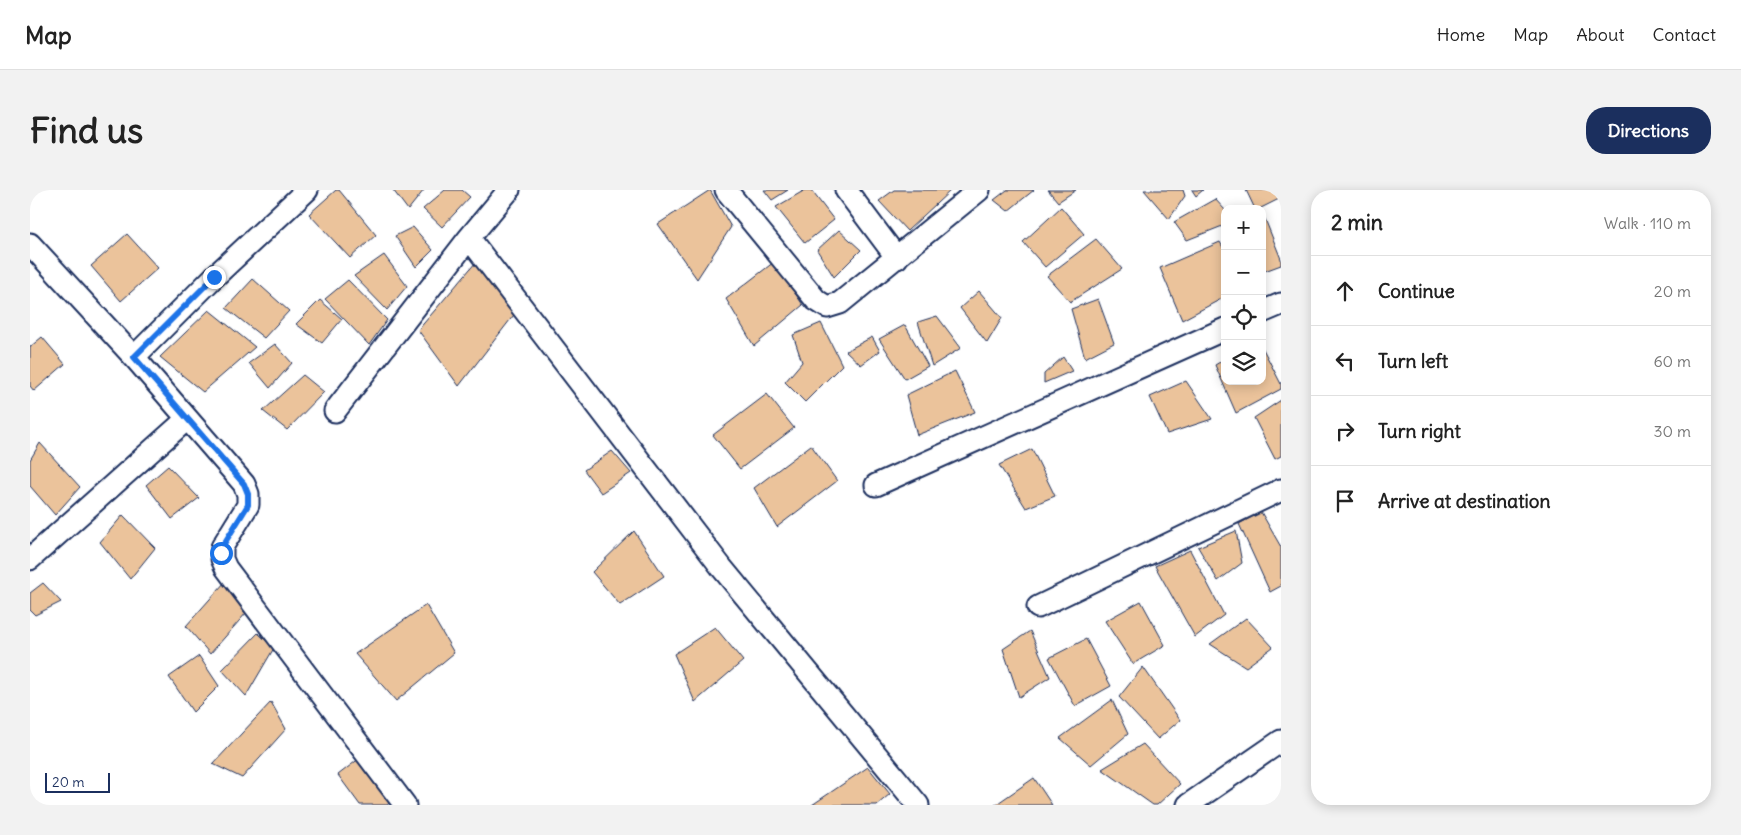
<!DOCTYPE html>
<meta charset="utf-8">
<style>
:root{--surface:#fff;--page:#f2f2f2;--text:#222;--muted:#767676;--line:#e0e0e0;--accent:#1b2f5e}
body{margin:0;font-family:Delius,sans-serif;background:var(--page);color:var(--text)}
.controls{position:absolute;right:15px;top:15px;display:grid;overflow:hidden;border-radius:10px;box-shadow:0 2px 12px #0003}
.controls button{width:45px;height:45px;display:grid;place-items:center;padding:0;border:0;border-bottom:1px solid var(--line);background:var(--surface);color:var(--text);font:25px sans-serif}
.scale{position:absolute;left:15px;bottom:12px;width:65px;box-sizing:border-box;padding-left:5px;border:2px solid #1b2f5e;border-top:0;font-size:14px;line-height:18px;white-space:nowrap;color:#1b2f5e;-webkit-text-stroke:4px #fff;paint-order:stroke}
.stop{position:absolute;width:15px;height:15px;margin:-11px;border:4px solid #1a73e8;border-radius:50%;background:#fff}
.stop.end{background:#1a73e8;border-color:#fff;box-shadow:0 1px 5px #0008}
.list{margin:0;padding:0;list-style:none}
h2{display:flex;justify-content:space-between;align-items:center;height:65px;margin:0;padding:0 20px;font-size:21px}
h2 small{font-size:16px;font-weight:400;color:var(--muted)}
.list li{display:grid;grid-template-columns:32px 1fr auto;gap:15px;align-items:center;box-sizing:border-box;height:70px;padding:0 20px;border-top:1px solid var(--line)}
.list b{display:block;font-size:19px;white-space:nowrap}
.list em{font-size:16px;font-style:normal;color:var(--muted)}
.icon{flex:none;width:28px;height:28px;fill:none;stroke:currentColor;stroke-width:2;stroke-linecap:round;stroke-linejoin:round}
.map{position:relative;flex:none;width:1251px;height:615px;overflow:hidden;border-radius:20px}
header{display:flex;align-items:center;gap:30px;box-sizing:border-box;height:70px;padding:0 25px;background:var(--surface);border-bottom:1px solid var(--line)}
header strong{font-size:24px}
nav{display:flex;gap:28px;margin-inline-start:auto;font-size:18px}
.intro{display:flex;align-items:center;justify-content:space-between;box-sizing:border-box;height:120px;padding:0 30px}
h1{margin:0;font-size:35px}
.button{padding:12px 22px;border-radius:20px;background:var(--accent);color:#fff;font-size:18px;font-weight:700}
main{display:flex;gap:30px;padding:0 30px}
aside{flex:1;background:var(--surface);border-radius:20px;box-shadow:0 2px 12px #0003}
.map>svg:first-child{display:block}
.building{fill:#ebc39b;stroke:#1b2f5e}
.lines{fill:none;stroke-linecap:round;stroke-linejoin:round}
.street-casing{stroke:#1b2f5e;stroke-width:25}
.street{stroke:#fff;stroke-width:21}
.route{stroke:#1a73e8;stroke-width:6}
</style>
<header>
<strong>Map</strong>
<nav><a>Home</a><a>Map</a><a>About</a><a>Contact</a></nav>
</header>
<div class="intro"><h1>Find us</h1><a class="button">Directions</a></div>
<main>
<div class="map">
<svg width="1251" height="615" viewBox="0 0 1251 615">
<rect width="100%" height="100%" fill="#fff"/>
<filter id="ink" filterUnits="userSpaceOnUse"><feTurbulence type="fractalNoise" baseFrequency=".02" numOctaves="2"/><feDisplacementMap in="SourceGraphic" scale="10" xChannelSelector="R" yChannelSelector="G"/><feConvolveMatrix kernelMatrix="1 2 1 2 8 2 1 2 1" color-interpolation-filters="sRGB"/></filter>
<g filter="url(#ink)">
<path class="building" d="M306 0H309L346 45 320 68 279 24Z
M363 0H394L378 20Z
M415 0H432L440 7 412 37 393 19Z
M680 0 701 37 667 89 628 34Z
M734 0H758L742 10Z
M775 0H781L804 30 775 53 746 17Z
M864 0H921L877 41 849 11Z
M977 0H1004L978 21 964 10Z
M1018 0H1046L1028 12Z
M1114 0H1153L1155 6 1139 29Z
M1162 0H1173L1166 6Z
M1216 0H1251V8L1229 19H1225Z
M1185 9 1195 20V35L1157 50 1144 32Z
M1031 17 1054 44 1015 77 993 52Z
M1235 29 1251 69V75L1232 82V30Z
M383 37 403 60 386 77 365 46Z
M809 40 831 60 804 87 787 60Z
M97 44 128 78 91 111 61 76Z
M1066 49 1092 79 1040 112 1017 86Z
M1190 52 1195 61V107L1152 130 1130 78Z
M354 65 377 96 357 120 324 86Z
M446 72 487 121 429 196 388 140Z
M744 72 773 115 724 156 696 109Z
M223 89 259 121 234 148 196 118Z
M318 90 357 130 339 155 295 109Z
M949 101 972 128 957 153 930 118Z
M1068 109 1084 153 1055 168 1041 119Z
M290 110 312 129 292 153 266 134Z
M179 120 225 157 173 202 130 167Z
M907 126 931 158 902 176 888 132Z
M791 133 812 175 775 212 755 192 772 172 763 145Z
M875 135 898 176 875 189 849 149Z
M12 147 35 174 4 201 0 196V157Z
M842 147 850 161 831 175 816 161Z
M245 154 262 173 240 198 219 173Z
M1232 157 1251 194V199L1206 223 1185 175 1195 169V191H1232Z
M1033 167 1042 181 1014 193V184Z
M925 181 945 222 887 245 876 205Z
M273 185 294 202 257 240 233 221Z
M1156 191 1182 229 1137 244 1120 207Z
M737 204 764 238 710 279 683 245Z
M1251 210V266L1245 269 1224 228Z
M10 253 50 297 25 325 0 296V270Z
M781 255 807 291 747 337 724 298Z
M1002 259 1025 306 996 318 969 275Z
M582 261 601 283 571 303 554 280Z
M138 276 169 308 142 329 116 295Z
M1231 322 1251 357V396L1240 402 1209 334Z
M93 325 125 358 100 389 70 352Z
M604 341 634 386 590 415 562 382Z
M1206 341 1212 373 1188 391 1168 357Z
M1160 360 1194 425 1165 447 1125 376Z
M195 392 217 422 180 464 156 436Z
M13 393 31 412 5 425 0 420V403Z
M1111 411 1135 455 1103 474 1075 431Z
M396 415 424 463 366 511 325 464Z
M1216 428 1243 457 1216 477 1180 454Z
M685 437 713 471 665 512 644 464Z
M1000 441 1020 487 989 507 973 459Z
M228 443 244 458 216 506 192 480Z
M1056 449 1081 496 1045 516 1019 468Z
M169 466 189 496 163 522 139 487Z
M1113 477 1150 530 1128 549 1089 507Z
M1082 510 1098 544 1061 575 1030 548Z
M241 512 256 539 212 588 183 574Z
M1113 554 1150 594 1127 615H1123L1072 579Z
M330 568 364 610 357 615H330L308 585Z
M838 577 860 604 847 615H782Z
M1004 588 1022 615H965Z"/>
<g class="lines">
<defs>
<path id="street" d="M696 0 786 110 797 117 810 113 949 0
M816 0 867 68
M439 48 692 378 888 615
M0 54 104 167 214 294 218 304V315L192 357V369L196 378 375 615
M1232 122 1251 114
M104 167 184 87 277 0
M305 221 439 48 479 0
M846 295 1195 139
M0 369 157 229
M1008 417 1251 300
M1158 615 1251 551"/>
</defs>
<use href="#street" class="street-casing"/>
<use href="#street" class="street"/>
</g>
</g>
<g class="lines" filter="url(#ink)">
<path class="route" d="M184 87 104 167 214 294 218 304V315L192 357 191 363"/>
</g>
</svg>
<div class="controls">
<button>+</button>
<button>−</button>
<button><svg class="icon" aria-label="locate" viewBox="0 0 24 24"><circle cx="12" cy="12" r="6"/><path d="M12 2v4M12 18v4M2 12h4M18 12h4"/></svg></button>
<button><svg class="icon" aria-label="layers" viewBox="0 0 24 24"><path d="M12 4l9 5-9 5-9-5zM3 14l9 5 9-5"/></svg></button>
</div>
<div class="scale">20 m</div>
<div class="stop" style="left:191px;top:363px"></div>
<div class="stop end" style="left:184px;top:87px"></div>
</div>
<aside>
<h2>2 min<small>Walk · 110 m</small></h2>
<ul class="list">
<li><svg class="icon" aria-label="ahead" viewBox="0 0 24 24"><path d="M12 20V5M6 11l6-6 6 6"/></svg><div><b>Continue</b></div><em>20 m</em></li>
<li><svg class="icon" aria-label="left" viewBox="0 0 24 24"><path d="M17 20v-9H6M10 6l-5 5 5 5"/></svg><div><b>Turn left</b></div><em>60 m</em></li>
<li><svg class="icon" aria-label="right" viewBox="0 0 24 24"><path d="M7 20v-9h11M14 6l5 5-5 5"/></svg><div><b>Turn right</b></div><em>30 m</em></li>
<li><svg class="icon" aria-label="arrive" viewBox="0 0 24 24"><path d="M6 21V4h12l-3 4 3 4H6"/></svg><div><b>Arrive at destination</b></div></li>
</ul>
</aside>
</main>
